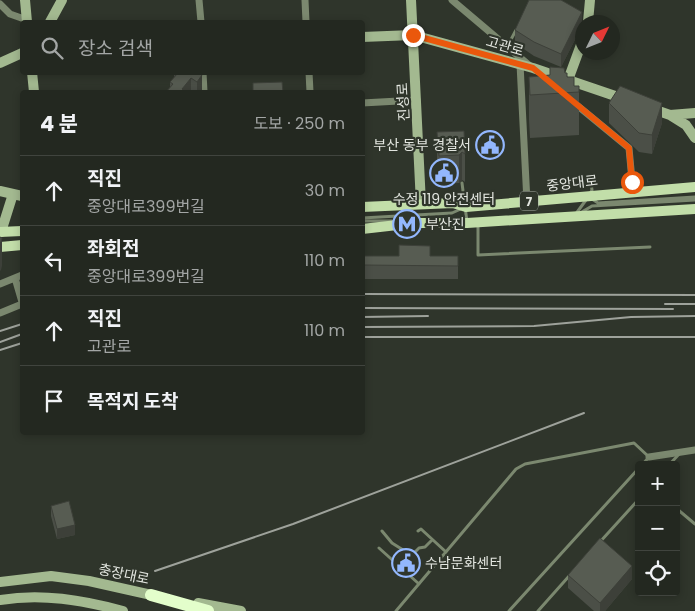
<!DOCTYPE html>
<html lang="ko">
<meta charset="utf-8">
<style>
:root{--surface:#232820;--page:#2b3029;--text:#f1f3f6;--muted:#a3a6a5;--line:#40443e}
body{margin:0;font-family:Poppins,"Noto Sans KR",sans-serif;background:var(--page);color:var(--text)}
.controls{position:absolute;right:15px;bottom:15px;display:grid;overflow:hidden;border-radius:5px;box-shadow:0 2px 8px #0003}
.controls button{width:45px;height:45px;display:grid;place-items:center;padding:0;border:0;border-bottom:1px solid var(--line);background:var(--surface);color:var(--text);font:25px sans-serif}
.compass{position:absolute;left:575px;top:15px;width:45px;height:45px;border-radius:50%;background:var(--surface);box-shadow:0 2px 8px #0003;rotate:47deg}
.stop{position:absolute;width:15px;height:15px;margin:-11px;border:4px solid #ea580c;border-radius:50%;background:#fff}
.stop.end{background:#ea580c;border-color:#fff;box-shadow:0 1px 5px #0008}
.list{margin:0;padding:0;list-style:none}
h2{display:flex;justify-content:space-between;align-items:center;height:65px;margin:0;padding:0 20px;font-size:21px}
h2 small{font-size:16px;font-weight:400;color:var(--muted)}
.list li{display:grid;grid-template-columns:32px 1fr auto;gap:15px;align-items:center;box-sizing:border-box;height:70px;padding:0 20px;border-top:1px solid var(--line)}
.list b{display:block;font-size:19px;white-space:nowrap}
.list p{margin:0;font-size:16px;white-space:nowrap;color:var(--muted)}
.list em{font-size:16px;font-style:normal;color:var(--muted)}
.icon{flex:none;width:28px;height:28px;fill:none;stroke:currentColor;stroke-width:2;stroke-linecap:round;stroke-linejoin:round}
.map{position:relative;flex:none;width:695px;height:611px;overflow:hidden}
.search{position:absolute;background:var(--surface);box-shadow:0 2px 8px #0003;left:20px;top:20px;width:345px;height:55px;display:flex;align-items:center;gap:12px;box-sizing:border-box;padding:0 18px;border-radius:5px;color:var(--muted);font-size:19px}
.panel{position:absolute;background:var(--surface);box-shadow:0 2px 8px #0003;left:20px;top:90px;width:345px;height:345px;border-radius:5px}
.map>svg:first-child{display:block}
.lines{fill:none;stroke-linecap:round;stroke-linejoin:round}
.lane{stroke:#7b886f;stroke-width:3}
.street{stroke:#7b886f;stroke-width:7}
.secondary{stroke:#a3b990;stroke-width:10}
.primary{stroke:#c2dea9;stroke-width:10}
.highway{stroke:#e3fecb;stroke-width:12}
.rail{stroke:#9ea29b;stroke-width:2}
.wall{fill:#4b4f47}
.shaded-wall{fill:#3d4039}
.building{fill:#575c52;stroke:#3d4039}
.route{stroke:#ea580c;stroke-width:6}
.labels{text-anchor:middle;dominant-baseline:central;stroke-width:4.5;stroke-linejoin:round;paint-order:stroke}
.shield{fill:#2f352b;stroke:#acb0a9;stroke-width:1}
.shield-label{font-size:12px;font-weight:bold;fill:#e2e5df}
.street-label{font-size:14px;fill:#e2e5df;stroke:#2f352b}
.poi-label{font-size:14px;fill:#e2e5df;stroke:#2f352b;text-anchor:start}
</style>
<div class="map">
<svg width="695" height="611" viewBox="0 0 695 611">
<rect width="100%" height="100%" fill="#2f352b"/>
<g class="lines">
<path class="lane" d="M507 47 516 30
M462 183 467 222
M590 194 592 190 591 183
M592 199 598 203 695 197
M580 213 592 206 695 200
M575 215 586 200
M362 218 452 213 463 208
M362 221H392
M478 225V255L650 247
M669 465 680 453
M676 508 695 524
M382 531 392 543 411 555
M418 531 421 529 446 552
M599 543 639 499
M379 548 419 584
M399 568 419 548 425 547 432 540
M396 611 516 469 525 464 634 443 649 457 642 465
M509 611 639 468
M538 611 570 575"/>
<path class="street" d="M199 0 201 22
M305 0 306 22
M452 0 530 66
M0 4 10 14 27 20
M520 64 527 202
M203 72 204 92
M309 72 310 92
M573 102 629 148 633 191
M362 103 417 100
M15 278 22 302
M0 284 22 275
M0 313 22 304
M649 457 695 450"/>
<path class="secondary" d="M25 0 27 22
M411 0 421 204
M50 22 62 0
M588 22 590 0
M362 37 413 35 533 68 627 100
M0 63 22 53
M32 72 34 92
M568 80 582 42
M650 108 670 115 695 113
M670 115 686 125 695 138
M0 191 22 196
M1 232 13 194
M0 582 51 576 89 581 156 596
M0 600C42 593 82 600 123 611
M198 603 241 611"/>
<path class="primary" d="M362 207 453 203 466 207 695 187
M362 229 415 223H467L695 209
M0 232 22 231
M0 247 22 245"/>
<path class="highway" d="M151 595 208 611"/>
<path class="rail" d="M362 294 695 295
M665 304H695
M362 308 673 309
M362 317 428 316
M362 327 534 326 631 317 695 316
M0 331 22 324
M362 337H695
M0 342 22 334
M0 350 22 343
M155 571 293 524 584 413"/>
</g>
<path class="wall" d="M565 2 582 26 561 67 534 56 515 43V30Z
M550 67 565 73 574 86H579V135L530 138 529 120V77L550 75Z
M174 72H199L202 92H166L170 88V82L174 78Z
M609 103 662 123 652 154 639 152 609 123Z
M437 132 465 154V182L462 180 459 183 439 184 437 160Z
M364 256H458V279H364Z
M51 506 75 535 57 539 51 516Z
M568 575 632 579 605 611H594L568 588Z"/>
<path class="shaded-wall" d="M582 12V26L561 67V54Z
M202 75V92H197V82Z
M191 78V92H182V89Z
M662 103V123L652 154V135Z
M462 152V180L459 183V155Z
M2 238V266L1 270 0 271V243Z
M75 525V535L57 539V529Z
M632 566V579L605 611H600V603Z"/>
<path class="building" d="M529 0H561L582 12 561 54 534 42 515 30Z
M550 67 564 68 565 73H567V77H574V86H579V92L530 95 529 77 550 75Z
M175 72H199L202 75 197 82 191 78 182 89 186 92H166L173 84 170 82 177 74Z
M282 82 283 92H253V83Z
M620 86 662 103 652 135 639 133 609 103Z
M464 131 465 154 462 152 459 155 439 156 437 132Z
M0 237 2 238 1 242 0 243Z
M399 245 430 246V256H458V266L364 265V256H399Z
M69 501 75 525 57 529 51 506Z
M600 538 632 566 600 603 568 575Z"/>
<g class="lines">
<path class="route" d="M413 35 533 68 629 148 632 182"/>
</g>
<defs>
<symbol id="civic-ring" viewBox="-11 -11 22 22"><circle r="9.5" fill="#2f352b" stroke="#93b7fd" stroke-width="1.5"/><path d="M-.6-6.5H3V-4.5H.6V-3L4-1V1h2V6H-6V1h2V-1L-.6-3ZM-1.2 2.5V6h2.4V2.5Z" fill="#93b7fd"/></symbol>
<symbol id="metro-ring" viewBox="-11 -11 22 22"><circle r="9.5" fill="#2f352b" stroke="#93b7fd" stroke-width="1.5"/><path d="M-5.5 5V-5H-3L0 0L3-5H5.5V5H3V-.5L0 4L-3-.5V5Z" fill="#93b7fd"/></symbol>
</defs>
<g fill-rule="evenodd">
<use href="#civic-ring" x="474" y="129" width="32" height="32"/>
<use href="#civic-ring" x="428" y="157" width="32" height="32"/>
<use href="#metro-ring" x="391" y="208" width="32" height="32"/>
<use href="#civic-ring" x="390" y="547" width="32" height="32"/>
</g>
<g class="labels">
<rect class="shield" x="520" y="191.5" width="18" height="19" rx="4"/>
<g class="shield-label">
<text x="529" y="201">7</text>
</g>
<g class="street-label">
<text transform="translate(505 46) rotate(16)">고관로</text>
<text transform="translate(403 102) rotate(-93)">진성로</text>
<text transform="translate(572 183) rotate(-7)">중앙대로</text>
<text transform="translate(124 574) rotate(12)">충장대로</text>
</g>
<g class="poi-label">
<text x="471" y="145" text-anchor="end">부산 동부 경찰서</text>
<text x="444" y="199" text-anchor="middle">수정 119 안전센터</text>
<text x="426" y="224">부산진</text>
<text x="425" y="563">수남문화센터</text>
</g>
</g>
</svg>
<div class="controls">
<button>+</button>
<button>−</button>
<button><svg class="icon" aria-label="locate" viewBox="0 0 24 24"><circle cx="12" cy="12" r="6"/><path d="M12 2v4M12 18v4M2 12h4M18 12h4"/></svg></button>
</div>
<svg class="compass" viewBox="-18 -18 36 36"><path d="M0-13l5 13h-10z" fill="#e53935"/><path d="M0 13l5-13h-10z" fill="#a3a6a5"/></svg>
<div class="stop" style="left:632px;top:182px"></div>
<div class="stop end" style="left:413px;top:35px"></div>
<div class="search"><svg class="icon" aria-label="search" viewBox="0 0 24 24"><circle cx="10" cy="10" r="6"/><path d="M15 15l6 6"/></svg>장소 검색</div>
<section class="panel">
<h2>4 분<small>도보 · 250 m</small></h2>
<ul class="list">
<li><svg class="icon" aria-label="ahead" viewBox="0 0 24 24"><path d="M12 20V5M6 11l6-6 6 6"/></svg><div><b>직진</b><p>중앙대로399번길</p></div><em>30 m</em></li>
<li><svg class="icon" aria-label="left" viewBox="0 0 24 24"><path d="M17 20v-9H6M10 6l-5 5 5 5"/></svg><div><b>좌회전</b><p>중앙대로399번길</p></div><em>110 m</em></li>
<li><svg class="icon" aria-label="ahead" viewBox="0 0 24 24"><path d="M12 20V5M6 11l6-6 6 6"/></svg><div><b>직진</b><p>고관로</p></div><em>110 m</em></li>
<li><svg class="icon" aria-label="arrive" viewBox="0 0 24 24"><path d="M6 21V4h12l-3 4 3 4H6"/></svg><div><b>목적지 도착</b></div></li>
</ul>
</section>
</div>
